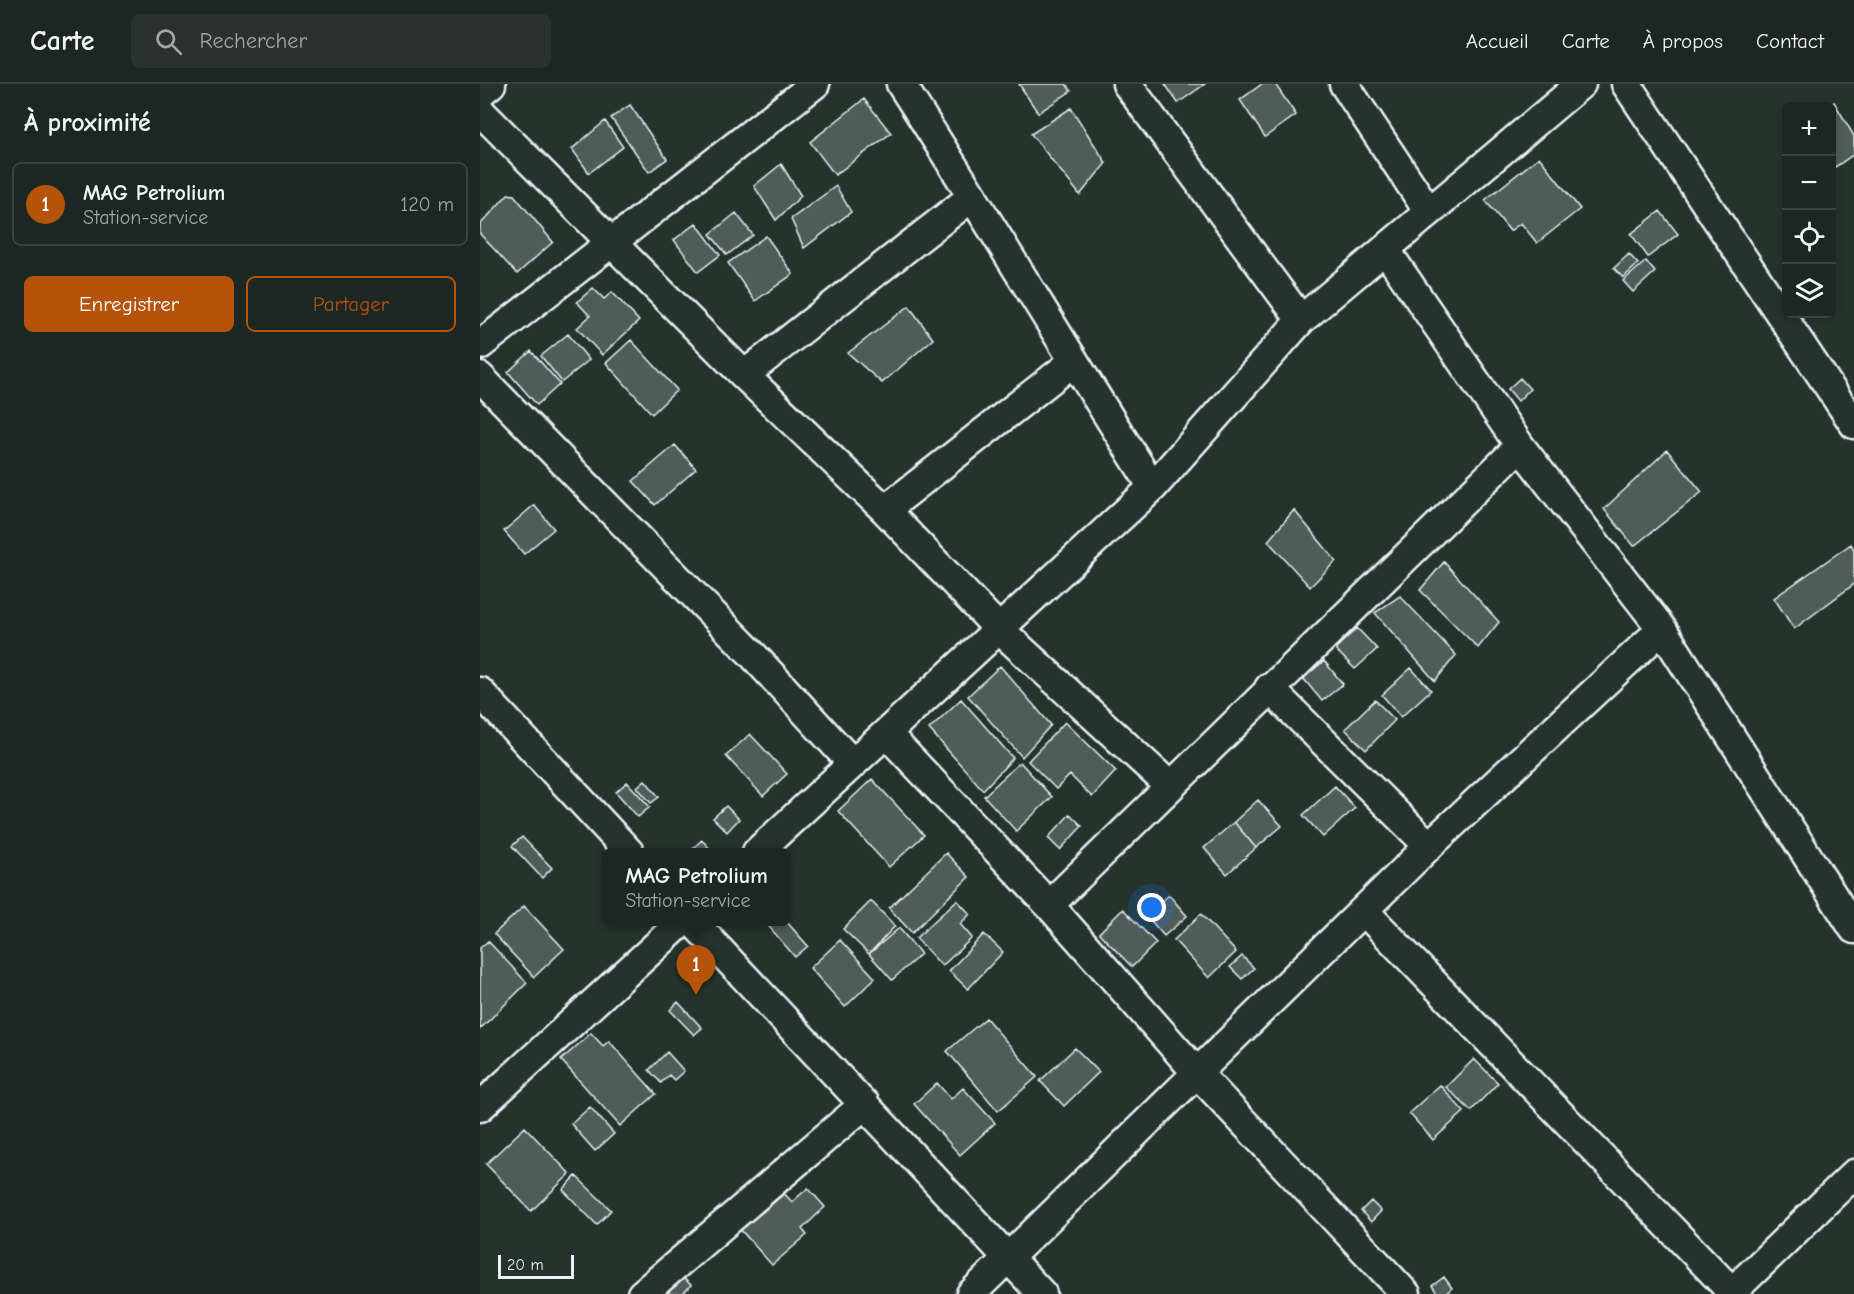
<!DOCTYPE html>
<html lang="fr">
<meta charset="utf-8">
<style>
:root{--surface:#1c2622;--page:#29322f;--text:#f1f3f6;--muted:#a0a5a5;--line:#3a4340;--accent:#b45309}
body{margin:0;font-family:"Comic Neue",sans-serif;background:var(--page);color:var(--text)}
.controls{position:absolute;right:18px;top:18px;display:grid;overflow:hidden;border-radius:9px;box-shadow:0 3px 9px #0003}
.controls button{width:54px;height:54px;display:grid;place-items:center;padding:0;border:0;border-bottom:2px solid var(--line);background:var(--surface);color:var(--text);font:30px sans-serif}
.scale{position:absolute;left:18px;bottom:15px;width:76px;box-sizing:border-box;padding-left:6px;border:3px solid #e8f1f8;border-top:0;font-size:16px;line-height:21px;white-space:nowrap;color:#e8f1f8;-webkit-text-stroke:4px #26332d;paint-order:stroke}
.you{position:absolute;left:672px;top:824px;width:21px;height:21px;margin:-15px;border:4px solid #fff;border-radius:50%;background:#1a73e8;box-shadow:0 0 0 9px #1a73e833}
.badge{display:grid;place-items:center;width:39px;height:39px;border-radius:50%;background:var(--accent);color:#fff;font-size:20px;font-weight:700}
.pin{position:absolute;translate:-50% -50px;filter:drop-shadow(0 2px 3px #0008)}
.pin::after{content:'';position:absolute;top:32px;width:21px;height:18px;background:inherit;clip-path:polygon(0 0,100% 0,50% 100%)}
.popup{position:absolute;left:122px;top:764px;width:189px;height:78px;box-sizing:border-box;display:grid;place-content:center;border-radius:9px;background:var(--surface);filter:drop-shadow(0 2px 4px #0005);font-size:20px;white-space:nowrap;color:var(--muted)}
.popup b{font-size:22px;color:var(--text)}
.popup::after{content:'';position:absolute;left:50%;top:100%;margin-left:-12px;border:12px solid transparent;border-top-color:var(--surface)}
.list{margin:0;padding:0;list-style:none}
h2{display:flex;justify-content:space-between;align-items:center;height:78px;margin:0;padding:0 24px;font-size:26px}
h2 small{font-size:20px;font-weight:400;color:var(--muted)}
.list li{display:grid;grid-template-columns:39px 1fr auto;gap:18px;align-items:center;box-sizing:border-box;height:84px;margin:0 12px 12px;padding:0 12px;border:2px solid var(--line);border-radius:9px}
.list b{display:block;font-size:22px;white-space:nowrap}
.list p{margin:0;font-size:20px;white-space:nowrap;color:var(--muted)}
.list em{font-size:20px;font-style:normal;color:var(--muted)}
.actions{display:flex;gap:12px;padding:18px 24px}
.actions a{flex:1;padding:14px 0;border:2px solid var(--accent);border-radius:9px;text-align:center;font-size:21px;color:var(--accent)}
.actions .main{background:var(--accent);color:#fff}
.icon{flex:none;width:33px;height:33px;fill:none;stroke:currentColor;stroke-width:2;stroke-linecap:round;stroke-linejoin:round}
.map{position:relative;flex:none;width:1374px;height:1210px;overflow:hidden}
header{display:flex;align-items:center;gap:36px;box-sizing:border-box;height:84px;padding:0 30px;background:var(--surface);border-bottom:2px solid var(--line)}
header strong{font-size:28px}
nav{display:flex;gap:33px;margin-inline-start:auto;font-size:21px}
.search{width:420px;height:54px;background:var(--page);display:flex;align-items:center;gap:15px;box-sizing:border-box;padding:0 21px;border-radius:9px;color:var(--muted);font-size:22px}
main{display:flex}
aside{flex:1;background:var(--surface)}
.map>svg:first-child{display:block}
.building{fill:#505c59;stroke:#e8f1f8;stroke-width:1.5}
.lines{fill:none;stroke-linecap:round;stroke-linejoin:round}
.minor-casing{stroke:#e8f1f8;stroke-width:33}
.minor{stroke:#26332d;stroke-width:28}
</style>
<header>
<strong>Carte</strong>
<div class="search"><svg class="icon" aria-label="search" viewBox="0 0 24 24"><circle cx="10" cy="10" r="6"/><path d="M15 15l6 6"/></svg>Rechercher</div>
<nav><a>Accueil</a><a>Carte</a><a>À propos</a><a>Contact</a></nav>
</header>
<main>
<aside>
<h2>À proximité<small></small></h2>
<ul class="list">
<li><span class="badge">1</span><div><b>MAG Petrolium</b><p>Station-service</p></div><em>120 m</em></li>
</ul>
<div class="actions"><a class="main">Enregistrer</a><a>Partager</a></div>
</aside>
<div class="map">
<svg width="1374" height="1210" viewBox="0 0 1374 1210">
<rect width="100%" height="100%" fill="#26332d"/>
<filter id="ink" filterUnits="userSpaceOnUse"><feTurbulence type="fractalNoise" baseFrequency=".0167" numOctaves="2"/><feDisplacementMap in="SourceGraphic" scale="12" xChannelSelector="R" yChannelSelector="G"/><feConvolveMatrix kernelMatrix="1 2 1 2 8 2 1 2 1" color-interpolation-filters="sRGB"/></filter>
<g filter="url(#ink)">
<path class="building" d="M539 0H586L591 7 558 29Z
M685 0H725L698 19Z
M782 0H795L816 31 785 53 760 16Z
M384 15 411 49 355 91 330 58Z
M1354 18 1374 52V70L1355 83 1352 76V22H1348Z
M150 21 187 75 169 88 131 34Z
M591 24 626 79 600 111 551 50Z
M125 37 143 63 109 89 92 65Z
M1059 73 1100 125 1057 159 1041 139 1030 147 1005 116Z
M301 80 321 112 296 136 274 102Z
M356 102 371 128 324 164 311 135Z
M28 110 34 111 73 158 37 190 0 150V141Z
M1180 127 1198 150 1168 173 1151 150Z
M256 129 273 151 247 171 230 150Z
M216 139 240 171 218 188 194 156Z
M286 152 313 190 275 217 248 179Z
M1149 170 1158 180 1143 194 1134 184Z
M1166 177 1175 188 1153 208 1143 197Z
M113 204 124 215 132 208 159 237 122 271 97 244 110 232 97 218Z
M429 222 453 255 402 299 368 269Z
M88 250 109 276 82 298 61 272Z
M151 256 197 306 172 330 126 279Z
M51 267 80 300 57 321 28 288Z
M1040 294 1050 305 1038 317 1028 305Z
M195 361 216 385 175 421 153 397Z
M1187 366 1222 408 1154 462 1124 425Z
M54 421 74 445 44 470 24 447Z
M814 426 856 477 830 503 788 457Z
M1371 460 1374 466V500L1314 545 1294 514Z
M964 478 1019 538 998 564 940 506Z
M920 512 976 571 955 597 895 529Z
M877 544 897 565 875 585 855 565Z
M844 577 863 600 842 617 823 594Z
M520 582 571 641 542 673 488 612Z
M931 584 951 606 921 633 902 611Z
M481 615 533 674 503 706 449 645Z
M895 616 915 636 886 666 865 645Z
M585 638 636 687 612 713 590 691 576 705 548 677Z
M270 650 307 690 283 712 246 672Z
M540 678 572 713 536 747 504 712Z
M392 695 444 751 409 783 358 727Z
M165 696 179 713 171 719 157 703Z
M147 698 170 723 158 733 136 708Z
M855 702 875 724 843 753 823 731Z
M778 716 802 742 776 764 754 738Z
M246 722 259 735 247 748 233 734Z
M590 730 602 742 580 766 568 754Z
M754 738 776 764 747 790 724 764Z
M42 753 72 784 62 794 32 762Z
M222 756 233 768H215L212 765Z
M466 769 489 793 432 849 409 824Z
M689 811 707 832 684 852 666 831Z
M477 816 490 830 480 840 492 854 462 882 436 854Z
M391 817 415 842 389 870 363 845Z
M44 822 84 865 54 893 14 850Z
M643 825 676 859 652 883 619 849Z
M721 830 756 868 729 894 694 856Z
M306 837 328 862 315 873 285 838Z
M419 844 441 870 412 896 389 870Z
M504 850 523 868 488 905 469 887Z
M360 856 395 894 365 923 330 884Z
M8 857 47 899 0 945V864Z
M762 872 774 884 762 895 750 883Z
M198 918 222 944 214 951 190 926Z
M506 934 557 993 518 1027 467 967Z
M111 949 123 962 129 957 176 1010 140 1042 81 976Z
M595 964 619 988 584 1022 560 997Z
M187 968 204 987 194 996 189 991 181 999 169 986Z
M994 975 1018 999 991 1027 966 1003Z
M457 999 471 1015 483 1004 515 1039 480 1071 434 1020Z
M960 1001 984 1028 953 1056 929 1029Z
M110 1023 134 1050 115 1067 91 1040Z
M45 1043 90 1090 51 1127 6 1080Z
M96 1092 131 1126 117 1141 83 1106Z
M328 1104 345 1123 322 1145 327 1151 292 1181 258 1143 300 1105 312 1118Z
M891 1117 901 1127 891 1138 881 1127Z
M198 1189 211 1201 202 1210H182Z
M964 1193 972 1204 965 1210H958L952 1202Z"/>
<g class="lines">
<defs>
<path id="minor" d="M421 0C507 133 588 270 673 403
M647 0 821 236
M864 0 949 128
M1146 0 1374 340
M0 9 11 0
M0 27 264 291 405 426 519 545 690 702
M905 165 1040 362 1182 545 1374 845
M0 261 335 0
M264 291 493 112
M0 293 273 571 373 680
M405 426 593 278
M789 604 949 762
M0 608 149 768
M406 649 569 821 718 990 926 1210
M277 768 673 403 821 236 1101 0
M569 821 1040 362
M884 827 1254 1210
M213 838 562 1210
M0 1023 202 838
M1252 1208 1374 1090
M162 1210 385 1020
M491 1210 949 762 1182 545"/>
</defs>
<use href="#minor" class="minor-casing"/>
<use href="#minor" class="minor"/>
</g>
</g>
</svg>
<div class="controls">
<button>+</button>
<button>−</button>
<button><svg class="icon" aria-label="locate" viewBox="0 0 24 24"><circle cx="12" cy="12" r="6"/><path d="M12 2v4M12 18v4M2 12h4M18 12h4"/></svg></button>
<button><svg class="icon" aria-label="layers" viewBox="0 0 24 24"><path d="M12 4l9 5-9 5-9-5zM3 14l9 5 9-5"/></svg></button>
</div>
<div class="scale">20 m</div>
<div class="you"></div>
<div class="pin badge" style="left:216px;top:911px">1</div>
<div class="popup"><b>MAG Petrolium</b>Station-service</div>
</div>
</main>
